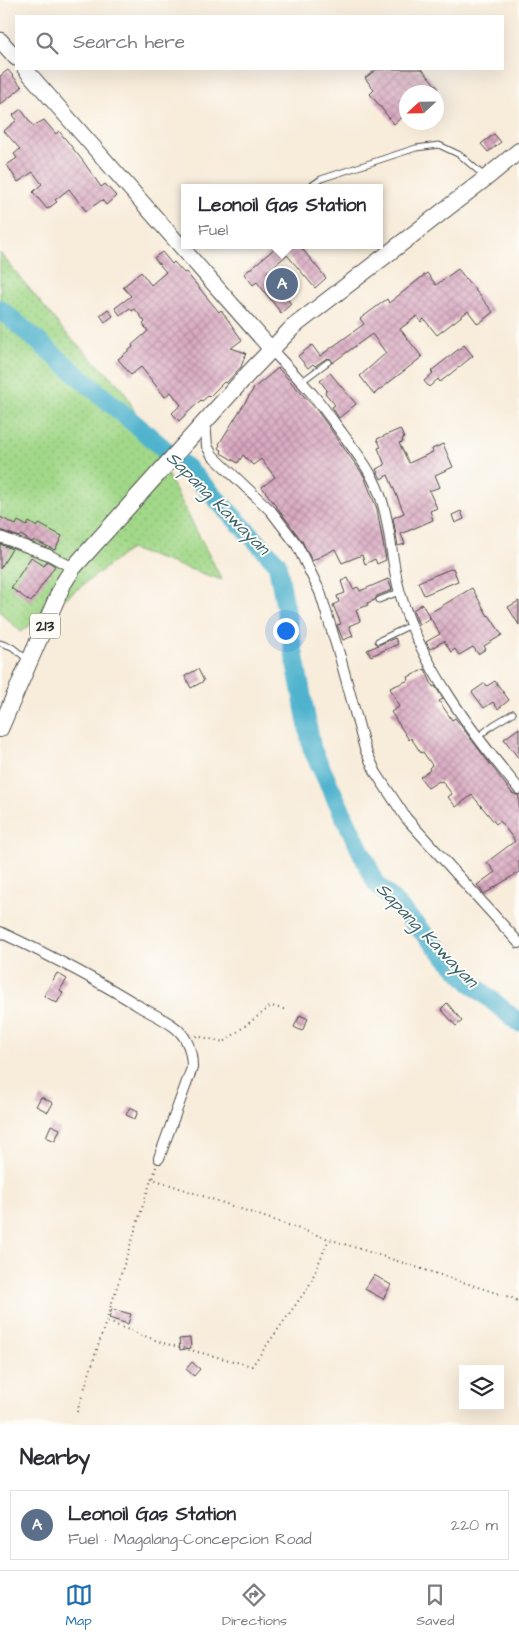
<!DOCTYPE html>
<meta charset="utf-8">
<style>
:root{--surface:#fff;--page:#f2f2f3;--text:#2b2b33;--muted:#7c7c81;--line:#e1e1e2;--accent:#1f6fb2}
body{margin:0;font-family:"Architects Daughter",sans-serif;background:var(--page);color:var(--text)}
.controls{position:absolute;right:15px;bottom:15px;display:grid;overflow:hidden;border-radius:0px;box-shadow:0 5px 20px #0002}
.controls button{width:45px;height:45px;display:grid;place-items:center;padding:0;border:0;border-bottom:1px solid var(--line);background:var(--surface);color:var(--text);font:25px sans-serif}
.compass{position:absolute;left:399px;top:85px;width:45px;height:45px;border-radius:50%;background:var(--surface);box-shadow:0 5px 20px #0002;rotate:248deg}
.you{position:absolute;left:285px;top:630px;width:18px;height:18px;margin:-12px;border:4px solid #fff;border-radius:50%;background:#1a73e8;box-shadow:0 0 0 8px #1a73e833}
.badge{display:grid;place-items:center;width:32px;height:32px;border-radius:50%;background:var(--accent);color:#fff;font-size:16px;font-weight:700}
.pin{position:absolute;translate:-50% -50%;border:2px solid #fff;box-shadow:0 1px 5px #0006}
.popup{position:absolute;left:181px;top:184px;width:202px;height:65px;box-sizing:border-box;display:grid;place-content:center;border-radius:0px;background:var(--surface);filter:drop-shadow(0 1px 4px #0005);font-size:16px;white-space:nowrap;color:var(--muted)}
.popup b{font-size:19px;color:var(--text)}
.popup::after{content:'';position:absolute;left:50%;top:100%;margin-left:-10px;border:10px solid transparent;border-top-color:var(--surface)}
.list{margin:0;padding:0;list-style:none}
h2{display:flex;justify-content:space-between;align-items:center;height:65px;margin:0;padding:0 20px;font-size:21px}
h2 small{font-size:16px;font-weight:400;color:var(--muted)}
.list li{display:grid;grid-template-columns:32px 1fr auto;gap:15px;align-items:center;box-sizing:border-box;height:70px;margin:0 10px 10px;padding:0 10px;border:1px solid var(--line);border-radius:0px}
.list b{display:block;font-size:19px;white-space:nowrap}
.list p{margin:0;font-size:16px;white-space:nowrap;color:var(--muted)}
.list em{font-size:16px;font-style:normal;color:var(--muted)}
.icon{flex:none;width:28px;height:28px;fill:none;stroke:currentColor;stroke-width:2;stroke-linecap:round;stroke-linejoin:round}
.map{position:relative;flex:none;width:519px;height:1425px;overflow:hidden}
.search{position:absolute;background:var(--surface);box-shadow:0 5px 20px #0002;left:15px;right:15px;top:15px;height:55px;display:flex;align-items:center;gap:12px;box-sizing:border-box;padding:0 18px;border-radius:0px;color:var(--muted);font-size:19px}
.sheet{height:145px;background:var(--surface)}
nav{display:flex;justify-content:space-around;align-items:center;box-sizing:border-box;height:70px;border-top:1px solid var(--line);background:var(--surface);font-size:14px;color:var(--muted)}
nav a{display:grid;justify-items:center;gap:2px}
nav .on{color:var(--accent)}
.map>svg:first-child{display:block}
.grass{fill:url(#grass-dots);stroke:#66825a}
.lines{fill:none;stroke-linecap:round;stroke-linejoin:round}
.river{stroke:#4fb3ce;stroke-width:19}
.building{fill:url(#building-cross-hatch)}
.lane-casing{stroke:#4a4845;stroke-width:7}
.street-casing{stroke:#4a4845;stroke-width:12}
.secondary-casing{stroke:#4a4845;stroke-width:17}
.primary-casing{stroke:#4a4845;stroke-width:18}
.path{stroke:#4a4845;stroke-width:2;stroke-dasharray:1 4;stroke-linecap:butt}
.lane{stroke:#fff;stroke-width:5}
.street{stroke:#fff;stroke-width:10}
.secondary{stroke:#fff;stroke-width:15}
.primary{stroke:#fff;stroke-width:16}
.labels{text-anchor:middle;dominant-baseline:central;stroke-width:4;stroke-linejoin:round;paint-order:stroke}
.shield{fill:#fdfcf7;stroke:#6a6a68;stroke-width:1}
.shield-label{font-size:15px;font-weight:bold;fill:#2b2b2b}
.water-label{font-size:18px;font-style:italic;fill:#39616c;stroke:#fdfcf7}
</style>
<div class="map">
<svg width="519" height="1425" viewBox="0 0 519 1425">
<defs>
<pattern id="grass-dots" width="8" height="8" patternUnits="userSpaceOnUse" patternTransform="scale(1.25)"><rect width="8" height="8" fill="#a2d889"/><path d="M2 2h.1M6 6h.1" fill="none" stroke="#8cba76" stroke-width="1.8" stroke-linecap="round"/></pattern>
<pattern id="building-cross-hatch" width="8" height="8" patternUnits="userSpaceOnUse" patternTransform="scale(1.25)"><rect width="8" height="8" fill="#d8a6bf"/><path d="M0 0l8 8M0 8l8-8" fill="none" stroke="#af879b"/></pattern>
</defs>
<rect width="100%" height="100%" fill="#fdfcf7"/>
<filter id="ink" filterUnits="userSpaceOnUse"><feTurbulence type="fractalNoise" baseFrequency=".02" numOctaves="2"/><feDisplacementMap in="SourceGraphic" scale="10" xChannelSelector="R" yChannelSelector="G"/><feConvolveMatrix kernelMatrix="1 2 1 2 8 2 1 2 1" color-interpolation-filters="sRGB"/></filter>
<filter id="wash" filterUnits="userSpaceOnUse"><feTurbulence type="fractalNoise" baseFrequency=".0096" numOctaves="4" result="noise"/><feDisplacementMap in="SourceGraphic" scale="20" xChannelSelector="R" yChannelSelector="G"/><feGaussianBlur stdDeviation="1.12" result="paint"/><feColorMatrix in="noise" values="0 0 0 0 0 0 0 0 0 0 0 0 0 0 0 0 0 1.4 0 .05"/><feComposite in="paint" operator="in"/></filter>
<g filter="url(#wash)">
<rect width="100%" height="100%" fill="#f8ecda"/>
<path class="grass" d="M0 253 64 331 123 389 222 580 130 549 21 632 0 612Z"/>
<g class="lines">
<path class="river" d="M0 309 189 470 277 563 312 749 376 883 470 982 519 1023"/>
</g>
<g id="blocks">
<path class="building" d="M377 69H422L438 88 433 92H406V114L394 124 370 94 374 90 365 78Z
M8 70 22 87 0 105V76Z
M21 109 33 126 44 120 56 134 59 131 83 161 101 187 105 184 116 196 106 205 102 200 86 211 69 189 55 200 57 202 47 209 33 192 42 184 33 172 18 182 7 165 17 158 14 154 20 149 4 131 17 120 13 115Z
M494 134 501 142 488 152 481 144Z
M279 245H299L326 278 315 288 287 255 267 272 291 304 281 313 257 282 253 285 244 274Z
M162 252 172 264 174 262 184 273 186 272 219 312 221 310 242 340 231 348 246 353 241 367 226 383 224 382 209 397 208 396 202 401 201 400 179 421 172 413 181 405 171 392 165 397 141 367 131 375 118 359 133 347 132 345 148 331 143 324 145 322 135 309 132 311 130 308 120 315 115 308 131 296 123 287 141 272 151 285 166 272 154 258Z
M458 269 493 312 478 324 468 311 437 335 424 319 421 322 417 316 400 329 422 357 374 394 360 376 386 353 372 334 332 363 331 359 327 358 315 366 313 364 308 368 298 356 312 345 320 356 364 324 360 319 387 299 389 303 427 273 436 285Z
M108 309 113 316 105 322 100 315Z
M464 345 473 356 440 382 438 379 429 387 424 381 433 373 431 371Z
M278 368 316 409 364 476 377 509 386 560 377 564 375 559 365 564 362 555 342 563 335 549 312 561 302 541 262 487 275 477 261 459 253 465 243 455 238 463 221 453 222 450 218 448 220 445 219 444 254 388Z
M330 373 356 404 339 418 332 407 335 405 325 393 327 390 320 381Z
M400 429 404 438 402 439 403 442 399 443 409 463 433 452 432 449 443 444 453 467 435 475 440 487 429 491 437 508 430 511 433 520 401 534 405 544 398 546 393 518 404 513 388 475 381 479 376 469 385 465 378 448 381 447 377 439Z
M461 511 464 519 455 523 452 515Z
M0 517 16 525 18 521 27 526 29 522 37 527 39 524 62 536 55 550 34 540 33 542 30 541 21 535 19 537 0 530Z
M0 544 12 549 0 569Z
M31 557 44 566 47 561 55 566 31 602 11 588Z
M453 568 458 581 424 595 418 582Z
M348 578 353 589 358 587 360 591 388 579 392 590 377 596 375 600 367 603 368 605 356 610 360 621 349 626 353 636 343 640 337 625 341 624 333 605 339 602 337 596 345 593 341 581Z
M472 588 488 616 489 615 502 635 484 646 486 649 478 654 473 647 459 655 455 649 451 652 444 641 430 649 426 642 440 634 428 614Z
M519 601V625L508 607Z
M422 604 430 618 419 625 413 610Z
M395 638 398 644 371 656 367 650Z
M198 669 204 681 191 688 185 676Z
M425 669 433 687 435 686 443 699 439 701 452 720 455 718 512 793 519 796V872L484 894 477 885 495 872 487 862 515 841 500 821 496 824 472 795 456 807 448 797 452 794 442 781 440 782 439 781 428 788 420 777 430 770 429 768 432 765 423 752 421 753 411 738 409 740 391 712 399 707 390 688 409 680 408 677Z
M495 681 509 700 498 709 493 702 484 708 472 692 485 683 487 686Z
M519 728V759L504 739Z
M57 973 67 979 60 990 63 993 57 1003 44 996Z
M447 1003 462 1021 456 1026 441 1009Z
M300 1015 308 1019 302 1031 294 1027Z
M41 1097 53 1103 48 1112 36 1106Z
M130 1107 138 1111 135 1119 126 1115Z
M51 1125 60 1129 55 1141 46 1137Z
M374 1275 391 1285 383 1299 365 1289Z
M112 1309 131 1314 128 1324 109 1318Z
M190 1338 191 1348 180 1350 179 1339Z
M192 1362 200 1369 194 1376 186 1369Z"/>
</g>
</g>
<g filter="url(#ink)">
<use href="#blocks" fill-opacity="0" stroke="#4a4845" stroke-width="1"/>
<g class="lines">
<defs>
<path id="lane" d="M308 188 321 179 416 148 439 145 460 155 484 176
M301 382 328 362
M379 600 399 592
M378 641 411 625
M0 643 12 647 27 659
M478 737 493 725 513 713"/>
<path id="street" d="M271 349C285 365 301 380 314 396 324 408 333 421 342 433 353 448 365 463 373 479 392 515 389 556 400 593 420 664 472 733 519 789
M205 421 207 446 212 455 271 511 297 545 320 592 340 657 365 749 376 773 406 818 519 943
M0 537 49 555 73 568
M0 932C49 955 96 979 142 1008 153 1014 170 1022 178 1030 189 1040 192 1054 192 1068L159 1158"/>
<path id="secondary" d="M0 40 16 58
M25 69 271 349"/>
<path id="primary" d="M0 729 63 584 73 568 247 375 293 327 486 178 519 151"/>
</defs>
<use href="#lane" class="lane-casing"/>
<use href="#street" class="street-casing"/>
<use href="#secondary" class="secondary-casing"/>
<use href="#primary" class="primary-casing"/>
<path class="path" d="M196 1036 224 1042 271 1006 287 1010
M156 1167 153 1179 329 1239 512 1298 519 1302
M108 1322 163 1343 252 1366 309 1286 329 1239
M77 1412 153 1174"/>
<use href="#lane" class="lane"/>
<use href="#street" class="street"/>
<use href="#secondary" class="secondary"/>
<use href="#primary" class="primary"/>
</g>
</g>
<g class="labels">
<rect class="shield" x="30" y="613.5" width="30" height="25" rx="4"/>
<g class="shield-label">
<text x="45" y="626">213</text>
</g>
<g class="water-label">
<text transform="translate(218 503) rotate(45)">Sapang Kawayan</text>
<text transform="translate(427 935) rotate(46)">Sapang Kawayan</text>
</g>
</g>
</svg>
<div class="controls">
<button><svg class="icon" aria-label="layers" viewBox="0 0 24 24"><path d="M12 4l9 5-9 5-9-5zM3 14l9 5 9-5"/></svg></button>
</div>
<svg class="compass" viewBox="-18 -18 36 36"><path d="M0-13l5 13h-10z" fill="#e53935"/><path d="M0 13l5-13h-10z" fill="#7c7c81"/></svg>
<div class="you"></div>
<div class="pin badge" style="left:282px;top:284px;background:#5c6f8a">A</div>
<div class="popup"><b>Leonoil Gas Station</b>Fuel</div>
<div class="search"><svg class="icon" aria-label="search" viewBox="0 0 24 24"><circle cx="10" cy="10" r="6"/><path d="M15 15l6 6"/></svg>Search here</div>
</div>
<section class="sheet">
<h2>Nearby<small></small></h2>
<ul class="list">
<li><span class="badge" style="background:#5c6f8a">A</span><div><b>Leonoil Gas Station</b><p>Fuel · Magalang-Concepcion Road</p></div><em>220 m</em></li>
</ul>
</section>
<nav>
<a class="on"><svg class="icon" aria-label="map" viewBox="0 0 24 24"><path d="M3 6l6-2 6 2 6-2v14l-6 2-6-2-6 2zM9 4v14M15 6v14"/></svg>Map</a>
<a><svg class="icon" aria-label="directions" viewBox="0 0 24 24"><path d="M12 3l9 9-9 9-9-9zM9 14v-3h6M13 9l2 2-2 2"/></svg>Directions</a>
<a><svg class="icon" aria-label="saved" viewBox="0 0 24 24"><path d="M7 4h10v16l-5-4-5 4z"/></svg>Saved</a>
</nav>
